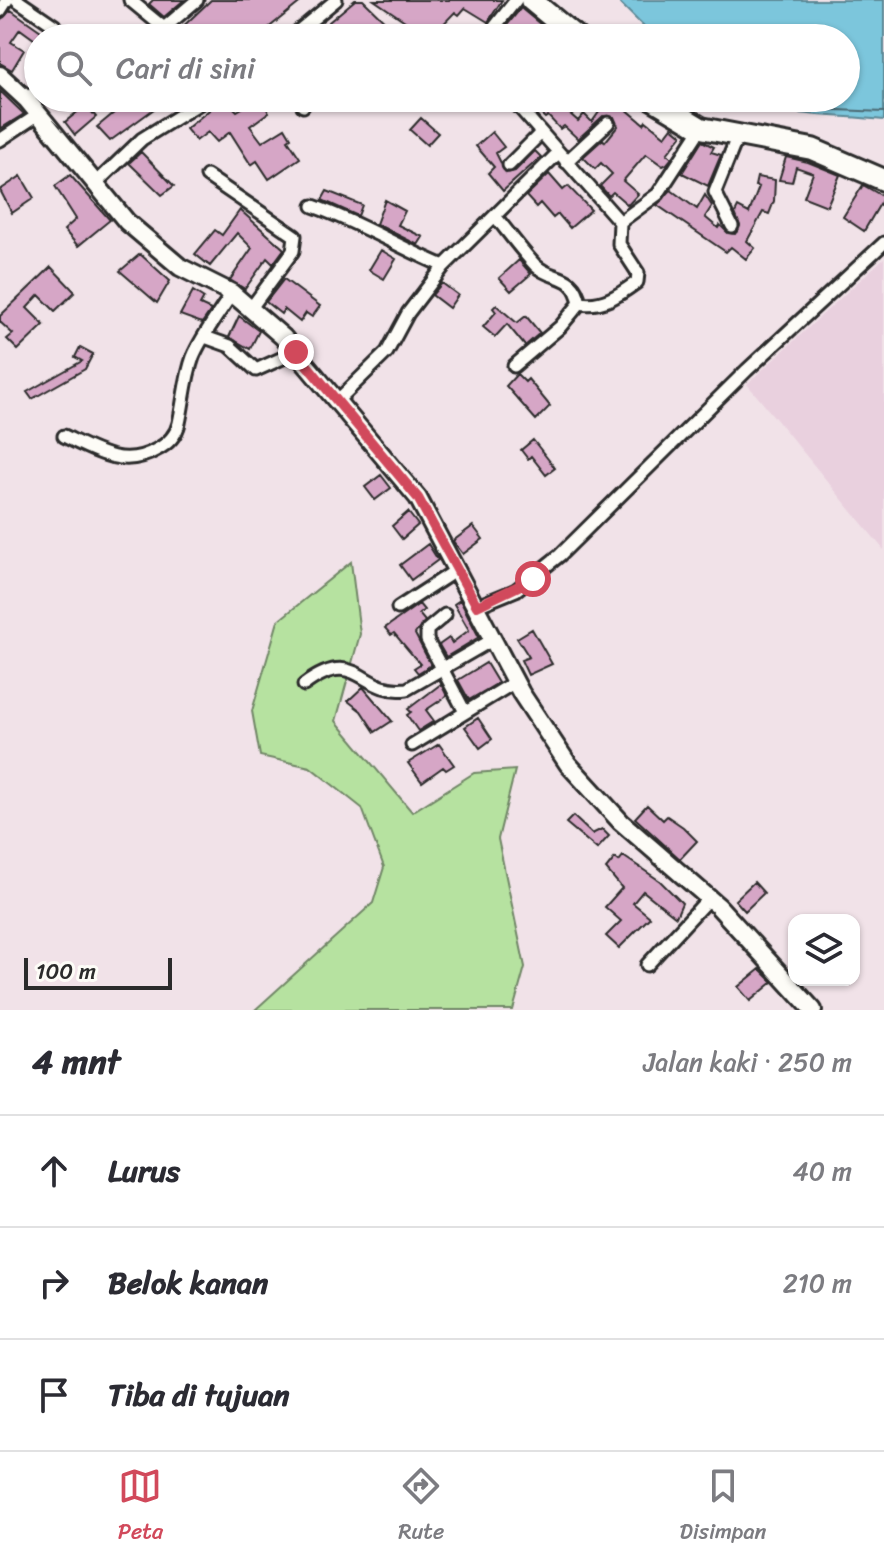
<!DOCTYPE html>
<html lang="id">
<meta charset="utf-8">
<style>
:root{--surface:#fff;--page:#f7f7f7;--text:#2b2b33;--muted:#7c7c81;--line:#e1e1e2;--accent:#d1495b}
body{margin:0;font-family:Sriracha,sans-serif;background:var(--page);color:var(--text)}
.controls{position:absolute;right:24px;bottom:24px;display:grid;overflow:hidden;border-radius:16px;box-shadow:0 2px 6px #0004}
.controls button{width:72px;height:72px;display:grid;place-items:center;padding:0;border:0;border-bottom:2px solid var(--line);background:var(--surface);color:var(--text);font:40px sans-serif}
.scale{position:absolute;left:24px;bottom:20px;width:148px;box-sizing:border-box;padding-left:8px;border:4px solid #2b2b2b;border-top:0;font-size:22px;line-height:28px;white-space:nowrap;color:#2b2b2b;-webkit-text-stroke:6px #fdfcf7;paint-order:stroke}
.stop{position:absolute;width:24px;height:24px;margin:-18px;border:6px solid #d1495b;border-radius:50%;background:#fff}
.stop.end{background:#d1495b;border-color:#fff;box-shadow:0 2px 8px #0008}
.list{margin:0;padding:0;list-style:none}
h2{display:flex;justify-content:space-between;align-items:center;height:104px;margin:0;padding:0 32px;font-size:34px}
h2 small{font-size:26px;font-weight:400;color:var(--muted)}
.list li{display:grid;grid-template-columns:52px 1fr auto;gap:24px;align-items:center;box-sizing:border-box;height:112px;padding:0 32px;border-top:2px solid var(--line)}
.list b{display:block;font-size:30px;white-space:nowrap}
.list em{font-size:26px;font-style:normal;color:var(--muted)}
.icon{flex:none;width:44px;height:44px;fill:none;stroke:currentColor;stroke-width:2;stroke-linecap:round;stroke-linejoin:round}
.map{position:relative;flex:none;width:884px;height:1010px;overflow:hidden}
.search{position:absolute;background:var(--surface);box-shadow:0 2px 6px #0004;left:24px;right:24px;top:24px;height:88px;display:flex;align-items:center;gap:20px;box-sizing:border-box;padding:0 28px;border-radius:44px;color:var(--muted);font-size:30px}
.sheet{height:440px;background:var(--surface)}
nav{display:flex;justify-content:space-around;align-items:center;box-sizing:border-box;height:112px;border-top:2px solid var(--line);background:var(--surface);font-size:22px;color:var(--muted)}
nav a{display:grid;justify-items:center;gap:4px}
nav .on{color:var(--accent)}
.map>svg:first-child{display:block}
.built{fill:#e9d0de}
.green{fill:#b6e2a0;stroke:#708666;stroke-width:2}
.water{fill:#7cc6dc;stroke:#5c8895;stroke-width:2}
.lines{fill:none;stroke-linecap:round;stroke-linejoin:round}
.shore{stroke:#4b6972;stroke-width:2}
.building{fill:#d6a6c6;stroke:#2b2b2b;stroke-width:2}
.street-casing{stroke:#2b2b2b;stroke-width:17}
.secondary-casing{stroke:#2b2b2b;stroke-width:22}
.highway-casing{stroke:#2b2b2b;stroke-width:26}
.street{stroke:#fdfcf7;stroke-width:11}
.secondary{stroke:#fdfcf7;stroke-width:16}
.highway{stroke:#fdfcf7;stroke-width:20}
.route{stroke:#d1495b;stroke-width:10}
</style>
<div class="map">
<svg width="884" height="1010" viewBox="0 0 884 1010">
<rect width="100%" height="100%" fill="#f1e2e8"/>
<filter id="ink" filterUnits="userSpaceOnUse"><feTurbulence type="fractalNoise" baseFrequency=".0125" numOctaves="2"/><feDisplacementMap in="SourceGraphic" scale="16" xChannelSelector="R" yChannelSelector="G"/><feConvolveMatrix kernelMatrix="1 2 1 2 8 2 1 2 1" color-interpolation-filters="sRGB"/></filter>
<g filter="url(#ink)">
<path class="built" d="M884 258V550L747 384Z"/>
<path class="green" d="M351 562 360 634 336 721 412 812 474 773 515 770 498 839 525 967 513 1010H255L373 903 384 867 362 808 310 767 260 756 252 711 278 621Z"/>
<path class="water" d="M617 0H884V120C836 114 793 119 747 98H846V38H655Z"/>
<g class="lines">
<path class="shore" d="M767 98 814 109 884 112"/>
</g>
<path class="building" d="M153 0H184L164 17 149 4Z
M211 0H303L256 38H180L175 34Z
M355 0H363L397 33 392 38H359L355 32 347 38H310Z
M374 0H502L488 22 465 8 459 15 455 12 430 38Z
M521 8 523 10 557 38H497Z
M11 10 51 38H38V42L20 29 11 42 24 50 12 70 0 63V20Z
M0 91 24 114 0 129Z
M124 98H169L110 141 97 127 127 102Z
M224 98 237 111 259 98 269 112 250 126 262 142 285 128 291 138 288 140 300 158 269 179 257 161 251 165 230 132 217 142 208 132 196 141 186 129Z
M523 98H552L578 121 584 114 592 122 609 98H622L629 103 625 108 644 124 646 121 665 136 672 127 682 135 667 154 672 158 667 164 663 166 646 154 623 181 638 194 628 205 613 192 609 196 600 186 612 174 601 163 595 169 583 157 603 139 605 142 618 126 614 117 603 116 578 139 564 126 560 129 548 116 545 118Z
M86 105 96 117 75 135 65 122Z
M421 118 438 133 427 145 410 130Z
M492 132 504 147 496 153 506 173 515 171 535 151 541 157 503 191 488 173 494 167 476 146Z
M702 141 714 147 711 152 721 155 708 186 682 173Z
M141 152 174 186 162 195 129 163Z
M786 157 808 162 840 175 827 206 804 197 813 173 796 167 792 182 779 180Z
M549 174 563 190 568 186 591 210 570 228 558 214 553 218 540 203 536 207 526 196Z
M70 175 110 220 78 246 64 230 76 219 55 186Z
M21 176 34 198 12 213 0 190Z
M757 177 775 180 774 201 769 214 763 212 747 241 755 248 746 259 731 247 726 252 657 205 671 190 697 209 705 195 712 206 705 217 718 228 720 225 728 233 735 234 740 226 735 213 738 207 749 213 759 187 755 186Z
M863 185 884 197 864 231 843 217Z
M327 191 362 205 358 216 322 200Z
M385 200 405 211 398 225 423 237 418 245 376 224Z
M240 210 284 249 273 264 267 258 245 289 230 280 252 248 237 233 210 266 195 254 215 230 222 235Z
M381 250 396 259 384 279 369 270Z
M140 254 170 281 157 303 120 271Z
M519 260 531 274 511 291 499 278Z
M51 267 75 292 55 311 39 295 27 308 44 325 18 350 7 339 13 334 0 322V316Z
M284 279 320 306 312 317 306 313 300 322 284 309 281 314 266 302Z
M442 283 458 295 449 308 432 295Z
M193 291 204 298 200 305 211 310 202 323 180 315Z
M496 305 517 323 526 316 540 333 525 346 507 324 495 337 483 327 496 312 493 308Z
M239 316 259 331 250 349 229 337Z
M80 347 93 354 85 369 32 399 27 392 82 361 75 357Z
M517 374 525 382 528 379 550 406 536 420 506 386Z
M533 440 555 468 546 475 531 456 528 459 521 450Z
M381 475 391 488 375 500 365 487Z
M408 512 418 525 402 539 392 526Z
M473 526 483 539 463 554 453 541Z
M428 544 438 560 411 580 400 565Z
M460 600 479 637 446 657 439 645 449 638 452 643 469 630 454 604Z
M419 604 424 610 419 614 425 621 415 634 431 665 418 673 414 668 420 664 394 633 391 635 385 628Z
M532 629 552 664 528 675 521 660 529 657 517 638Z
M486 663 498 683 469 700 458 680Z
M441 684 447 696 426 710 434 721 418 731 407 715 411 712 408 709Z
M363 687 392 721 375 732 361 711 348 701Z
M478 718 492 739 480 748 465 727Z
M439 744 454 765 446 770 443 767 422 782 408 763Z
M647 805 663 820 667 816 683 827 697 841 680 859 635 818Z
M573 816 592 834 602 829 609 836 597 849 566 823Z
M623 856 660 881 682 903 676 917 643 891 633 903 650 917 619 948 606 936 621 921 605 907 622 888 606 869 615 858 619 861Z
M754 882 764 893 745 911 735 900Z
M760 969 773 982 750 1001 738 987Z"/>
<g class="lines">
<defs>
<path id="street" d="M17 0 55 26
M130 0 164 28 197 0
M0 11 7 0
M290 38 336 0
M438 38 444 35 454 38
M486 38 516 0
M298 98 303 106
M511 98 620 222 658 194 701 128
M27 100 38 88
M0 140 39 114
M566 162 608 123
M509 165 541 133
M207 176 295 236 293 251 251 308
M94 185 142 139 208 98
M313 206C359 222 400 248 444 266
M495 216C508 232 521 250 535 265 552 282 574 271 580 303L560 327 514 366
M732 226 715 192 738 135
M580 303C603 307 619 295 637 282L638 273 619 244 620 222
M205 337 230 346 256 370 296 352
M337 401 387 352 408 313 444 266 558 153
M64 436C95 451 124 469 156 450 168 444 176 436 179 423 184 401 185 379 193 357 202 335 219 314 232 293
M477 606 516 590 560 555 747 370 884 243
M398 608 458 569
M445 615 427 630V640L465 712
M304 685C358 645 359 695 407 689L492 640
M412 745 515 682
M647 965 709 898"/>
<path id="secondary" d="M0 75 27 100 127 222 180 267 232 293 283 337 418 498 521 693 568 764 621 822 718 906 813 1010"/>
<path id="highway" d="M531 0 577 38
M651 98 701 128 812 149 884 180"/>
</defs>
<use href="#street" class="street-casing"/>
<use href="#secondary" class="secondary-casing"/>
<use href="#highway" class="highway-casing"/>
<use href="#street" class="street"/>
<use href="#secondary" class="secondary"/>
<use href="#highway" class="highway"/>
</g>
</g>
<g class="lines" filter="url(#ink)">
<path class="route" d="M296 352 418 498 477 606 533 579"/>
</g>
</svg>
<div class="controls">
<button><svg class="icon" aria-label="layers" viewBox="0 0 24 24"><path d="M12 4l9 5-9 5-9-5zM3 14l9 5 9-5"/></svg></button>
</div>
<div class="scale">100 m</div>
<div class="stop" style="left:533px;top:579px"></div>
<div class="stop end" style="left:296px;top:352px"></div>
<div class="search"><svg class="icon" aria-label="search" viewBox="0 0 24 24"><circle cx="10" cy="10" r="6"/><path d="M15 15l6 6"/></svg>Cari di sini</div>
</div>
<section class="sheet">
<h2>4 mnt<small>Jalan kaki · 250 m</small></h2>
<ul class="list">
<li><svg class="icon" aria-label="ahead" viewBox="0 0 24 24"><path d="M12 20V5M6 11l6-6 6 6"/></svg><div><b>Lurus</b></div><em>40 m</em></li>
<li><svg class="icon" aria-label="right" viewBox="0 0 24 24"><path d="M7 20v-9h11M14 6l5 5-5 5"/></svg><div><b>Belok kanan</b></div><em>210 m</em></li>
<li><svg class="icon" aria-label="arrive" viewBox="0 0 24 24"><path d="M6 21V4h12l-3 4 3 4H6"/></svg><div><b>Tiba di tujuan</b></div></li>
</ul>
</section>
<nav>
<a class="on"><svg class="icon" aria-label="map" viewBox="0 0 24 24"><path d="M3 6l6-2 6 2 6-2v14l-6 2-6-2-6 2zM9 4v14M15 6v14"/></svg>Peta</a>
<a><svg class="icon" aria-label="directions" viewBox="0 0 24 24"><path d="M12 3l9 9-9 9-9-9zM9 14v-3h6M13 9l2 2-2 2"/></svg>Rute</a>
<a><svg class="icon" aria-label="saved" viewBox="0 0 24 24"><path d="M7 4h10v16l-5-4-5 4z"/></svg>Disimpan</a>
</nav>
